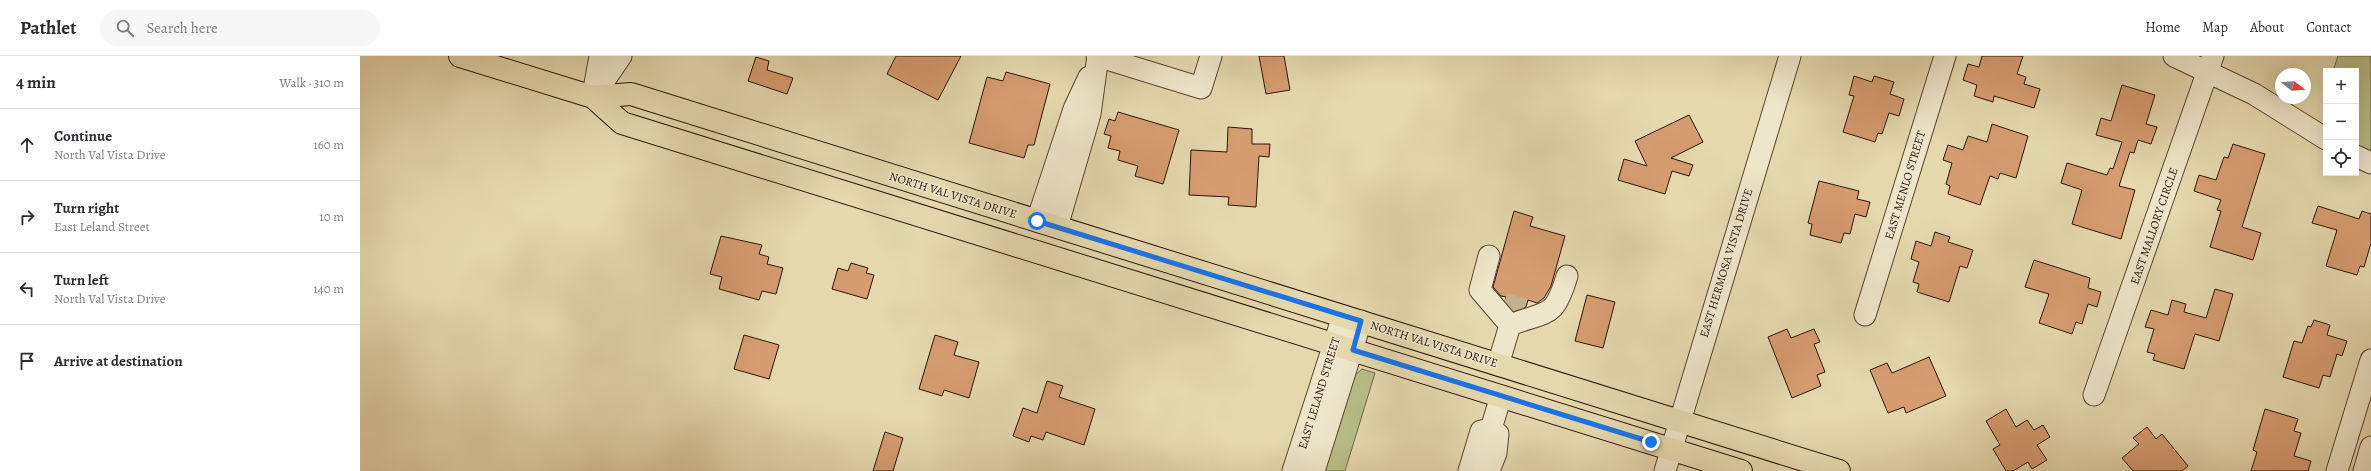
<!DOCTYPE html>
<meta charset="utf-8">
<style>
:root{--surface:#fff;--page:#f7f7f7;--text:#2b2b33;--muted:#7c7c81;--line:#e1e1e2}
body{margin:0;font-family:Alegreya,serif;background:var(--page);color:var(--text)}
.controls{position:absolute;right:12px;top:12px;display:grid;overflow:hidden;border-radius:0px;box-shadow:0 4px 16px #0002}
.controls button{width:36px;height:36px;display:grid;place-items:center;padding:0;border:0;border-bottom:1px solid var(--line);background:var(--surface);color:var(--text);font:20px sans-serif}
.compass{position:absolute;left:1915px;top:12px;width:36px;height:36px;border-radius:50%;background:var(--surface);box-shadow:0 4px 16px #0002;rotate:107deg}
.stop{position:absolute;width:12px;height:12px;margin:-9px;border:3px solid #1a73e8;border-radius:50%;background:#fff}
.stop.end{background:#1a73e8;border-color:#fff;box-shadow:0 1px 4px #0008}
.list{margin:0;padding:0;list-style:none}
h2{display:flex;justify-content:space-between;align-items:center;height:52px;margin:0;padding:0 16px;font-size:17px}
h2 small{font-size:13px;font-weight:400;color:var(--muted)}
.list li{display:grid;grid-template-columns:26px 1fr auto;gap:12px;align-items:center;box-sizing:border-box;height:72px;padding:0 16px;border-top:1px solid var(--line)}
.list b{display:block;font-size:15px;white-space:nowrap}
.list p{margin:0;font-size:13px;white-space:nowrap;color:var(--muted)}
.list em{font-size:13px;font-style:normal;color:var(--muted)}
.icon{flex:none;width:22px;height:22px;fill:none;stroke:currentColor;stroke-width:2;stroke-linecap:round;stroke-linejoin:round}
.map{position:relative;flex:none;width:2011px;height:415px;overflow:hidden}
header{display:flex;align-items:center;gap:24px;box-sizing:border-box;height:56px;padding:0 20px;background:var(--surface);border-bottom:1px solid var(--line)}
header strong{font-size:19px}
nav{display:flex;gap:22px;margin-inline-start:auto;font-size:14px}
.search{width:280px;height:36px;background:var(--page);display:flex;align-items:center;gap:10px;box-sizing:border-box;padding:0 14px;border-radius:22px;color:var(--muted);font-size:15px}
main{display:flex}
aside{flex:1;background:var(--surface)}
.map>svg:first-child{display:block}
.green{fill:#b8be88;stroke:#726949}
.building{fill:#d59c6f;stroke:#2c140a}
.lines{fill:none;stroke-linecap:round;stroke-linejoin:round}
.minor-tunnel{stroke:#c0b18c;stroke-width:21;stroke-dasharray:21 10;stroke-linecap:butt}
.minor-casing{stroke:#5a4533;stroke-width:23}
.major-casing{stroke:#2c140a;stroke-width:24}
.minor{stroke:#eee6ca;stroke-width:21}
.major{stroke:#e5d8ad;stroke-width:22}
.route{stroke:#1a73e8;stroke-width:5}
.labels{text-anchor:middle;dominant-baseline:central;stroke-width:3;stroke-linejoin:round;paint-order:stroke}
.street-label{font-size:12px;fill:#2c140a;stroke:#eee6ca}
</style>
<header>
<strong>Pathlet</strong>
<div class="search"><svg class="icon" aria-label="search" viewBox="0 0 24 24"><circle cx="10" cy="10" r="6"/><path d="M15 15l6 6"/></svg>Search here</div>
<nav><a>Home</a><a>Map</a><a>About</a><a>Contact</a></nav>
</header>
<main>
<aside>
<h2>4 min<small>Walk · 310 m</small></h2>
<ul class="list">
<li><svg class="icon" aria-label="ahead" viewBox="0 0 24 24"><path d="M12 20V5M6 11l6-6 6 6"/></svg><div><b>Continue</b><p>North Val Vista Drive</p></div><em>160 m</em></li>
<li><svg class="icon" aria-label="right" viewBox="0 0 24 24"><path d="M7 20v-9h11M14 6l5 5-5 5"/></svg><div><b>Turn right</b><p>East Leland Street</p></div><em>10 m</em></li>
<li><svg class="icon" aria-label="left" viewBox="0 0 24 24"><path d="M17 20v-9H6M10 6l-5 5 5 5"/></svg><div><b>Turn left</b><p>North Val Vista Drive</p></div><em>140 m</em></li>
<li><svg class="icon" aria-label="arrive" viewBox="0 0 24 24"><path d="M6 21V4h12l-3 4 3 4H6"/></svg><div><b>Arrive at destination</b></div></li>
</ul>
</aside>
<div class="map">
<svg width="2011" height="415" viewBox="0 0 2011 415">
<rect width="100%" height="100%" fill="#e5d8ad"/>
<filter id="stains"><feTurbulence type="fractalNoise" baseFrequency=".005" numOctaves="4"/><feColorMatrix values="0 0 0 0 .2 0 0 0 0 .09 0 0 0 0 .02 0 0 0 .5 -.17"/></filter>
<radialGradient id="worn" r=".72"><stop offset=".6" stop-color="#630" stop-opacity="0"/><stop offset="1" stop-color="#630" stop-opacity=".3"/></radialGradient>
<path class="green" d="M1978 0H2011V96L1996 90V15H1973Z
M1002 313 1015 317 985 415H965L993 321Z"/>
<path class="building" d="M536 0H601L578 44 527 18Z
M899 0H924L930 34 906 38Z
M1622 0H1663L1657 18 1666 21 1664 28 1680 33 1674 52 1634 40 1633 46 1614 40 1617 29 1603 24 1608 8 1619 11Z
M396 1 409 5 407 14 433 22 427 38 388 25Z
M646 16 690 28 674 89H668L664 102 609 87 627 21 643 25Z
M1494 20 1512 26 1514 20 1534 26 1530 38 1544 43 1539 60 1529 57 1522 78 1518 77 1515 86 1483 76 1494 40 1489 39Z
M1762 29 1795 39 1786 68 1797 71 1791 88 1778 84 1774 97 1770 96 1759 130 1775 134 1761 183 1712 168 1722 134 1701 127 1707 107 1747 119 1750 112 1753 113 1762 86 1736 79 1741 62 1751 65Z
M758 56 819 74 803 128 775 120 778 110 758 104 760 95 748 92 751 80 744 78 749 63 755 65Z
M1329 59 1343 86 1311 102 1333 109 1329 120 1312 115 1305 138 1258 124 1264 103 1287 110 1275 85Z
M1632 68 1668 80 1656 122 1640 117 1638 123 1630 120 1620 149 1588 138 1590 130 1586 128 1592 107 1583 104 1588 89 1603 94 1608 80 1627 86Z
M868 71 892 73V88H910L909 101 899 100 896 151 868 149 869 141 829 139 831 94 867 96Z
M1873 88 1905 98 1882 171 1901 177 1893 204 1850 191 1861 155 1857 154 1861 144 1834 135 1839 119 1856 124 1864 101 1868 102Z
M1459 125 1499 135 1497 143 1510 146 1506 161 1495 158 1490 178 1484 177 1481 187 1450 179 1452 168 1448 167Z
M1958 150 1999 163 2002 155 2011 158V187L2004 211 2000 210 1997 219 1966 210 1977 174 1952 167Z
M1154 155 1173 161 1170 170 1205 180 1191 230 1184 242 1177 247 1168 244 1166 251 1154 255 1145 245 1146 241 1141 240 1133 231Z
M1575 176 1590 181 1588 186 1613 194 1607 212 1600 210 1589 246 1557 236 1559 228 1553 226 1559 206 1551 203 1556 185 1571 190Z
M361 180 402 189 399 198 409 201 407 208 423 212 416 238 402 235 399 244 359 233 362 221 350 218Z
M1674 204 1730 222 1728 232 1741 236 1737 251 1728 248 1722 268 1716 266 1712 278 1679 267 1689 238 1665 231Z
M491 207 508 212 506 217 514 219 507 243 472 233 478 212 488 215Z
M1855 233 1873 238 1859 285 1835 278 1824 313 1793 304 1795 298 1787 296 1794 273 1785 271 1791 254 1808 259 1812 244 1826 248 1824 256 1846 262Z
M1227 239 1255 246 1243 292 1215 285Z
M1954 264 1970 269 1967 279 1987 285 1982 300 1977 298 1970 321 1963 319 1959 332 1923 321 1934 285 1942 287 1948 270 1951 271Z
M1427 273 1431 282 1454 273 1460 286 1454 288 1465 316 1457 319 1461 330 1432 342 1408 281Z
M384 279 419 289 409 323 374 313Z
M575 279 598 286 594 299 619 306 609 342 584 334 582 340 559 333Z
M1569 301 1586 340 1546 357 1544 351 1528 357 1510 314 1527 307 1532 317Z
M687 325 703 330 699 341 735 353 724 389 686 376 683 384 671 380 669 386 653 380 663 352 677 357Z
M1646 353 1656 371 1667 364 1674 374 1683 369 1690 381 1677 389 1687 404 1672 413 1668 406 1653 415H1646L1633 393 1640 389 1626 365Z
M1905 353 1938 363 1934 375 1941 377 1934 400 1951 405 1948 415H1891L1897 396 1893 394Z
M1787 371 1796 383 1802 378 1828 410 1822 415H1773L1762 402 1779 388 1773 382Z
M525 376 543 382 533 415H513Z"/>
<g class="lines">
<path class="minor-tunnel" d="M1144 247 1165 254"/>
<defs>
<path id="minor" d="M737 0 841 32 851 0
M1814 0 1894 38 1966 83
M234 33 240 0
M233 41 261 0
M1996 100 2011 107
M677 165 714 53 729 21
M697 171 730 58 738 0
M1129 200 1120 234 1150 269
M1505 259 1585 0
M1138 309 1150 269C1189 254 1194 263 1207 220
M1734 339 1853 0
M1131 373 1141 340
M933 415 983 260
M954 415 1001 265
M1109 415 1121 375 1131 373
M1129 415 1136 397 1138 378 1131 373
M1305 415 1430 0
M1977 415 2011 304
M2004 415 2011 391"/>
<path id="major" d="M100 0 233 41 271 38 1479 415
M233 41 262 67 1381 415"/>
</defs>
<use href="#minor" class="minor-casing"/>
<use href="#major" class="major-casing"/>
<use href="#minor" class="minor"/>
<use href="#major" class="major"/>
</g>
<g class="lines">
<path class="route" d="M677 165 1001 265 993 294 1291 386"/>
</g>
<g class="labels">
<g class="street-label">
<text transform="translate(1545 129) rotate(-73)">EAST MENLO STREET</text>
<text transform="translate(593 139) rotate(17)">NORTH VAL VISTA DRIVE</text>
<text transform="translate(1794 170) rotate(-71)">EAST MALLORY CIRCLE</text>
<text transform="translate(1366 207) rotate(-73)">EAST HERMOSA VISTA DRIVE</text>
<text transform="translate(1074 288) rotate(17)">NORTH VAL VISTA DRIVE</text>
<text transform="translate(959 337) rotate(-73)">EAST LELAND STREET</text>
</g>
</g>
<rect width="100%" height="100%" filter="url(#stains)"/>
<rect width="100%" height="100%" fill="url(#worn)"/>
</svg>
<div class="controls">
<button>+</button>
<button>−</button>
<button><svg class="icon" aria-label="locate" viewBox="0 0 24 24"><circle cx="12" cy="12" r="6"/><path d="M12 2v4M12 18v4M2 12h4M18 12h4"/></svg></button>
</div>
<svg class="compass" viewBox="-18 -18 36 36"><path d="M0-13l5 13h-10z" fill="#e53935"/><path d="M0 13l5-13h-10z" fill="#7c7c81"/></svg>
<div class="stop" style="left:677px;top:165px"></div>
<div class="stop end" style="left:1291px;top:386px"></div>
</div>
</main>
